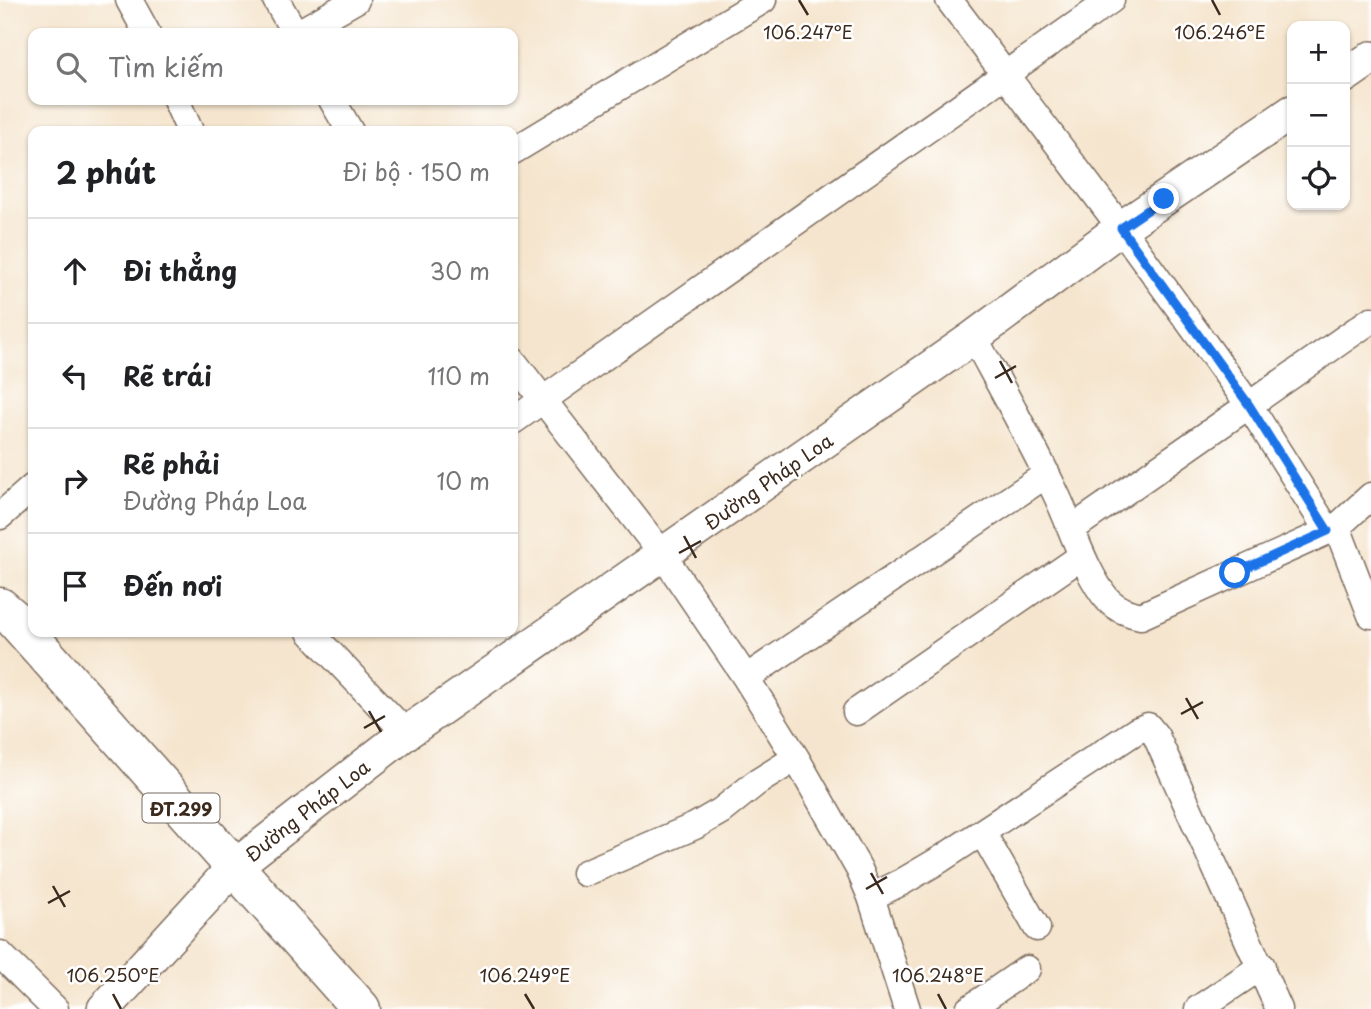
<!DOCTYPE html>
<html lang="vi">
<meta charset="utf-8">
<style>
:root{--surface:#fff;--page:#f2f2f2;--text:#202124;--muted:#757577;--line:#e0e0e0}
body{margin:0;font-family:"Playpen Sans",sans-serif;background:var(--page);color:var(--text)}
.controls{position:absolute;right:21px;top:21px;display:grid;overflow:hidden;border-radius:14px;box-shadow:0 2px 5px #0004}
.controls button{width:63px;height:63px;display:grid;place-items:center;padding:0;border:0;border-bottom:2px solid var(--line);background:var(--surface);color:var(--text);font:35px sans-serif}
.stop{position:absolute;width:21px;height:21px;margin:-16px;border:5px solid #1a73e8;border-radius:50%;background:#fff}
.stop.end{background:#1a73e8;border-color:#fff;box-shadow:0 2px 7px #0008}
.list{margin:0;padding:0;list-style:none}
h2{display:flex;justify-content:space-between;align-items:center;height:91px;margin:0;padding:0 28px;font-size:30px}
h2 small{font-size:23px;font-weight:400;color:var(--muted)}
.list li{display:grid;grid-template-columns:46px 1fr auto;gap:21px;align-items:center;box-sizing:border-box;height:105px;padding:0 28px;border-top:2px solid var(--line)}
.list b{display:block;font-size:26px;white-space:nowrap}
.list p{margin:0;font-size:23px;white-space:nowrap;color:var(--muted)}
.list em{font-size:23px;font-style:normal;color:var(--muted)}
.icon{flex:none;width:38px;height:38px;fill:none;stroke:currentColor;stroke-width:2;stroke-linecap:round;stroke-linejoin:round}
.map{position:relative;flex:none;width:1371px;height:1009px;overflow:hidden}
.search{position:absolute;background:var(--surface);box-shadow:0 2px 5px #0004;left:28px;top:28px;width:490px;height:77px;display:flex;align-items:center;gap:18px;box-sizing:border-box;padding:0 24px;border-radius:14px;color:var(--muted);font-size:26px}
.panel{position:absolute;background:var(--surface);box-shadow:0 2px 5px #0004;left:28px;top:126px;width:490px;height:511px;border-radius:14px}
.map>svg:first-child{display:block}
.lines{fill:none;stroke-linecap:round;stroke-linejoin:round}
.minor-casing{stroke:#7c6b5c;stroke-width:29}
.tertiary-casing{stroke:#7c6b5c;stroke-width:36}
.primary-casing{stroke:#7c6b5c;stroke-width:41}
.minor{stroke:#fff;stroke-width:26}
.tertiary{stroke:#fff;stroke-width:33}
.primary{stroke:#fff;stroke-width:38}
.route{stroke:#1a73e8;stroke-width:9}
.ticks{fill:none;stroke:#3b2a1e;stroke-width:2.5}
.labels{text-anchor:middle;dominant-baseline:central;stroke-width:5;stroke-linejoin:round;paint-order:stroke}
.shield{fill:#fff;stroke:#766a62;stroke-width:2}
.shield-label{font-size:18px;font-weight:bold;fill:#3b2a1e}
.street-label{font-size:19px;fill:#3b2a1e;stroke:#fff}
.ticks-label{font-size:18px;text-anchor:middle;fill:#3b2a1e;stroke:#fff;stroke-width:5;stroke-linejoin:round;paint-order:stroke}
</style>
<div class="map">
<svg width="1371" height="1009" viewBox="0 0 1371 1009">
<rect width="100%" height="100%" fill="#fff"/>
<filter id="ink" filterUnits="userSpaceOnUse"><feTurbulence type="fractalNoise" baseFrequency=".0143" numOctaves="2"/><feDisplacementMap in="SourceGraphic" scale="14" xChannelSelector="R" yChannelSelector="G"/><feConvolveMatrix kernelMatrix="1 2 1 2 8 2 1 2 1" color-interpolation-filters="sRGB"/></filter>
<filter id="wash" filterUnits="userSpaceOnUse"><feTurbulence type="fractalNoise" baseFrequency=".00686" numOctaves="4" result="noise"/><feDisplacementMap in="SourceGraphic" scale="28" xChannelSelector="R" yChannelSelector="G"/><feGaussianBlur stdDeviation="1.57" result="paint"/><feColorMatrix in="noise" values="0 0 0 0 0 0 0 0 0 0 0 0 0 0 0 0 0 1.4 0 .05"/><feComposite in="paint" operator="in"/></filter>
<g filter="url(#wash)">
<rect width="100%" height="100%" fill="#f5e5ce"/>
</g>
<g filter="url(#ink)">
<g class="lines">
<defs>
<path id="minor" d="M129 0 147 33
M276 0 295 33
M949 0 1121 228 1249 405 1328 531
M298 33 356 0
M176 100 190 131
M332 100 350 131
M513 151 763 0
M974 337C1002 389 1031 440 1056 494 1071 525 1086 575 1108 600 1118 610 1128 613 1141 616L1337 527 1371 496
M513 361 663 555 746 678 796 758 859 869 871 897 902 882 941 859 1136 731 1148 726 1156 736 1279 1009
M513 421 1111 0
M0 516 33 487
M1337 527 1371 615
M1073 528 1371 320
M310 632 406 733
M746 678 1047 474
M856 712 1082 556
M982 832 1037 928
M585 873 695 826 721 811 756 783 796 758
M871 897 907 1009
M0 954 55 1009
M969 1009 1027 969
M1198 1009 1262 966"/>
<path id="tertiary" d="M1345 76 1371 58
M104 1009 234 867 406 733 974 337 1121 228 1292 112"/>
<path id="primary" d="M0 607 14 619 361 1009"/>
</defs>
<use href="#minor" class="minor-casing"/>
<use href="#tertiary" class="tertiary-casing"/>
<use href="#primary" class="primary-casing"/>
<use href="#minor" class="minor"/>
<use href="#tertiary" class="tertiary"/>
<use href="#primary" class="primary"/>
</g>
</g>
<g class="lines" filter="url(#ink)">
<path class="route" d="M1164 199 1121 228 1249 405 1328 531 1235 573"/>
</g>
<path class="ticks" d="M799 0 808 15M1212 0 1220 15M1000 361 1012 383M995 378 1016 366M684 536 696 558M679 553 701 541M1186 698 1198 719M369 711 381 732M1181 714 1203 702M364 728 385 716M871 873 883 894M53 886 65 907M866 889 887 877M48 903 70 891M113 994 121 1009M525 994 534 1009M938 994 946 1009"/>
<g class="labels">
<rect class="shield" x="142.5" y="793.5" width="77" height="29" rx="5"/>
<g class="shield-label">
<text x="181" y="808">ĐT.299</text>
</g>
<g class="street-label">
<text transform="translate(768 481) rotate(-35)">Đường Pháp Loa</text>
<text transform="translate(307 810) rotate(-38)">Đường Pháp Loa</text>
</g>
</g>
<g class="ticks-label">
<text x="808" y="39">106.247°E</text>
<text x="1220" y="39">106.246°E</text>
<text x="113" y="982">106.250°E</text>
<text x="525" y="982">106.249°E</text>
<text x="938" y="982">106.248°E</text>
</g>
</svg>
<div class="controls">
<button>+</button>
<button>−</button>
<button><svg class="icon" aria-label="locate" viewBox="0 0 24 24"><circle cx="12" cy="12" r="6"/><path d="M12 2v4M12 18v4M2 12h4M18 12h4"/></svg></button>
</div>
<div class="stop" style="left:1235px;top:573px"></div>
<div class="stop end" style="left:1164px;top:199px"></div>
<div class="search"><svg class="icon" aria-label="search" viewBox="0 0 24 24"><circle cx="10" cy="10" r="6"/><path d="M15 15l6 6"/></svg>Tìm kiếm</div>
<section class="panel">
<h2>2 phút<small>Đi bộ · 150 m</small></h2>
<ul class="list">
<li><svg class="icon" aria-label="ahead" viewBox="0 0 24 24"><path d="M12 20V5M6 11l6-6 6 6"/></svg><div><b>Đi thẳng</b></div><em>30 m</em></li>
<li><svg class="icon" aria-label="left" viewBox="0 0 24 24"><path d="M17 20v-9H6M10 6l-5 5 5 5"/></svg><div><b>Rẽ trái</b></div><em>110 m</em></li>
<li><svg class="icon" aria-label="right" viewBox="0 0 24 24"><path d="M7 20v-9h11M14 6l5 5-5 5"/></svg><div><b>Rẽ phải</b><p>Đường Pháp Loa</p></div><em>10 m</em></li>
<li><svg class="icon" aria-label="arrive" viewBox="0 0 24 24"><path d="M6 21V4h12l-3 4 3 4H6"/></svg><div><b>Đến nơi</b></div></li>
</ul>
</section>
</div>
